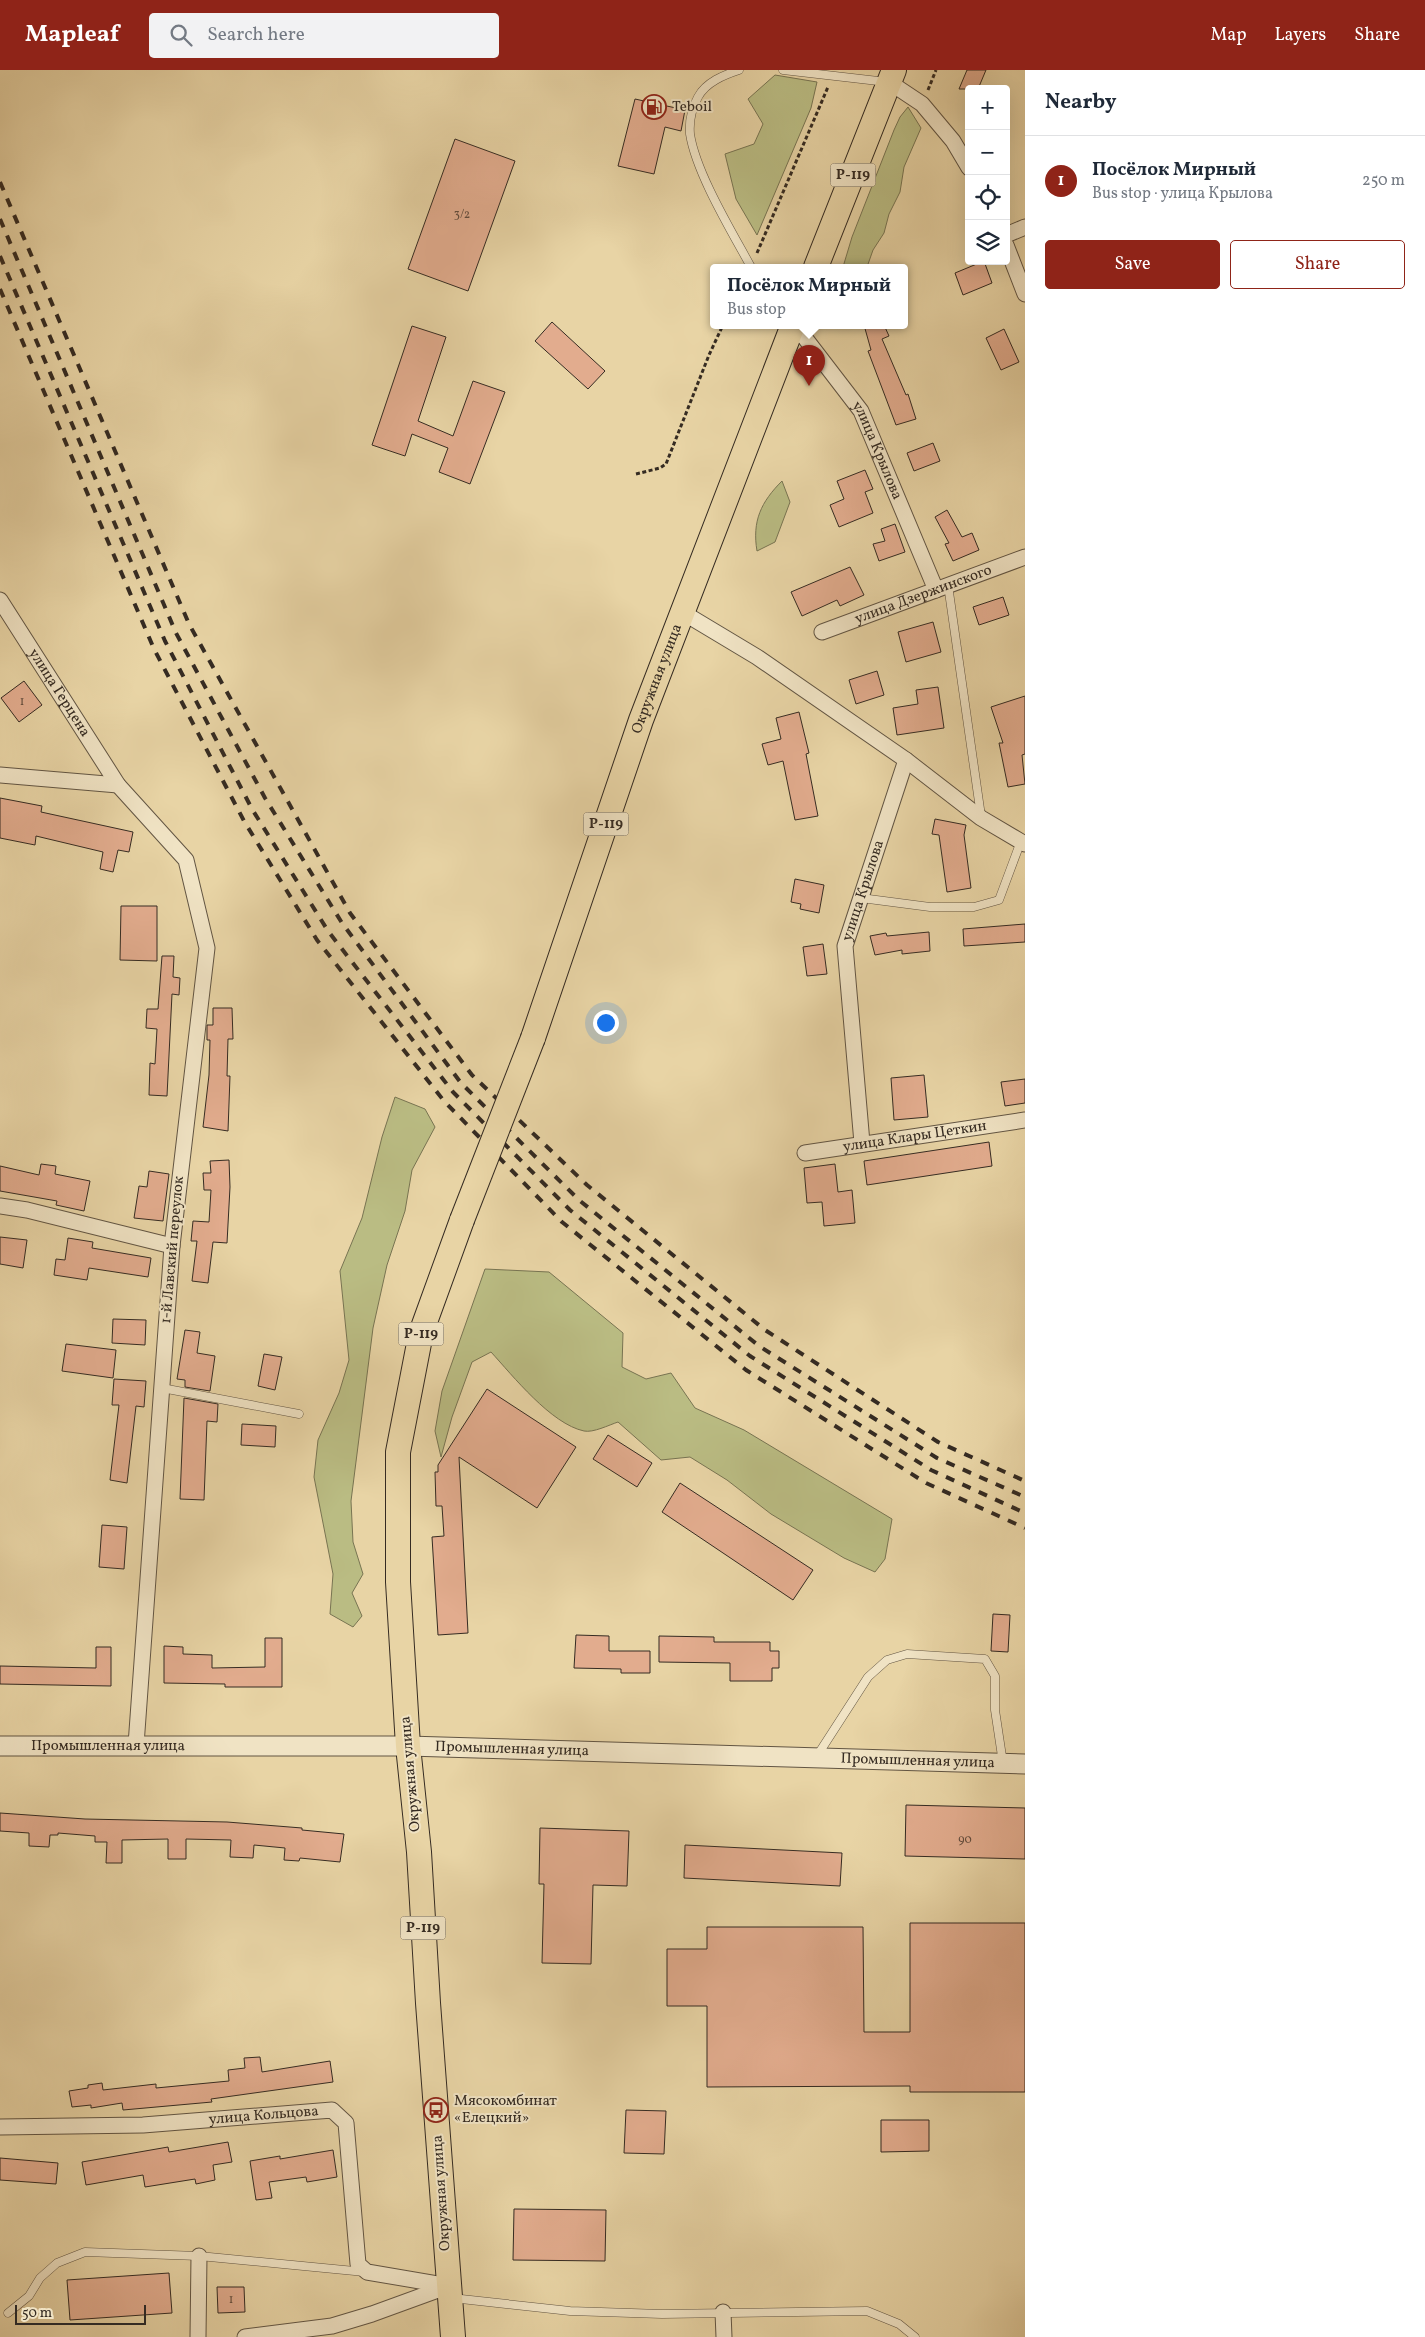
<!DOCTYPE html>
<meta charset="utf-8">
<style>
:root{--surface:#fff;--page:#f2f2f3;--text:#1f2937;--muted:#747a83;--line:#e0e1e3;--accent:#8f2418}
body{margin:0;font-family:Vollkorn,serif;background:var(--page);color:var(--text)}
.controls{position:absolute;right:15px;top:15px;display:grid;overflow:hidden;border-radius:5px;box-shadow:0 5px 20px #0002}
.controls button{width:45px;height:45px;display:grid;place-items:center;padding:0;border:0;border-bottom:1px solid var(--line);background:var(--surface);color:var(--text);font:25px sans-serif}
.scale{position:absolute;left:15px;bottom:12px;width:131px;box-sizing:border-box;padding-left:5px;border:2px solid #352b22;border-top:0;font-size:14px;line-height:18px;white-space:nowrap;color:#352b22;-webkit-text-stroke:4px #f0e3c4;paint-order:stroke}
.you{position:absolute;left:605px;top:952px;width:18px;height:18px;margin:-12px;border:4px solid #fff;border-radius:50%;background:#1a73e8;box-shadow:0 0 0 8px #1a73e833}
.badge{display:grid;place-items:center;width:32px;height:32px;border-radius:50%;background:var(--accent);color:#fff;font-size:16px;font-weight:700}
.pin{position:absolute;translate:-50% -41px;filter:drop-shadow(0 1px 2px #0008)}
.pin::after{content:'';position:absolute;top:26px;width:18px;height:15px;background:inherit;clip-path:polygon(0 0,100% 0,50% 100%)}
.popup{position:absolute;left:710px;top:194px;width:198px;height:65px;box-sizing:border-box;display:grid;place-content:center;border-radius:5px;background:var(--surface);filter:drop-shadow(0 1px 4px #0005);font-size:16px;white-space:nowrap;color:var(--muted)}
.popup b{font-size:19px;color:var(--text)}
.popup::after{content:'';position:absolute;left:50%;top:100%;margin-left:-10px;border:10px solid transparent;border-top-color:var(--surface)}
.list{margin:0;padding:0;list-style:none}
h2{display:flex;justify-content:space-between;align-items:center;height:65px;margin:0;padding:0 20px;font-size:21px}
h2 small{font-size:16px;font-weight:400;color:var(--muted)}
.list li{display:grid;grid-template-columns:32px 1fr auto;gap:15px;align-items:center;box-sizing:border-box;height:90px;padding:0 20px;border-top:1px solid var(--line)}
.list b{display:block;font-size:19px;white-space:nowrap}
.list p{margin:0;font-size:16px;white-space:nowrap;color:var(--muted)}
.list em{font-size:16px;font-style:normal;color:var(--muted)}
.actions{display:flex;gap:10px;padding:15px 20px}
.actions a{flex:1;padding:11px 0;border:1px solid var(--accent);border-radius:5px;text-align:center;font-size:18px;color:var(--accent)}
.actions .main{background:var(--accent);color:#fff}
.icon{flex:none;width:28px;height:28px;fill:none;stroke:currentColor;stroke-width:2;stroke-linecap:round;stroke-linejoin:round}
.map{position:relative;flex:none;width:1025px;height:2267px;overflow:hidden}
header{display:flex;align-items:center;gap:30px;box-sizing:border-box;height:70px;padding:0 25px;background:var(--accent);color:#fff}
header strong{font-size:24px}
nav{display:flex;gap:28px;margin-inline-start:auto;font-size:18px}
.search{width:350px;height:45px;background:var(--page);display:flex;align-items:center;gap:12px;box-sizing:border-box;padding:0 18px;border-radius:5px;color:var(--muted);font-size:19px}
main{display:flex}
aside{flex:1;background:var(--surface)}
.map>svg:first-child{display:block}
.green{fill:#babc83;stroke:#787452}
.building{fill:#e2ac8e;stroke:#352b22}
.lines{fill:none;stroke-linecap:round;stroke-linejoin:round}
.service-casing{stroke:#625543;stroke-width:9}
.minor-casing{stroke:#625543;stroke-width:17}
.tertiary-casing{stroke:#625543;stroke-width:21}
.trunk-casing{stroke:#352b22;stroke-width:26}
.path{stroke:#352b22;stroke-width:3;stroke-dasharray:4 2.5;stroke-linecap:butt}
.service{stroke:#f0e3c4;stroke-width:8}
.minor{stroke:#f0e3c4;stroke-width:15}
.tertiary{stroke:#f0e3c4;stroke-width:19}
.trunk{stroke:#e8d4a5;stroke-width:24}
.rail{stroke:#352b22;stroke-width:4;stroke-dasharray:9 9;stroke-linecap:butt}
.trunk-bridge-casing{stroke:#352b22;stroke-width:26;stroke-linecap:butt}
.trunk-bridge{stroke:#e8d4a5;stroke-width:24}
.labels{text-anchor:middle;dominant-baseline:central;stroke-width:4;stroke-linejoin:round;paint-order:stroke}
.number-label{font-size:12px;fill:#604b3d}
.shield{fill:#f0e3c4;stroke:#6d6253;stroke-width:1}
.shield-label{font-size:14px;font-weight:bold;fill:#352b22}
.poi-label{font-size:15px;fill:#352b22;stroke:#f0e3c4;text-anchor:start}
.street-label{font-size:15px;fill:#352b22;stroke:#f0e3c4}
</style>
<header>
<strong>Mapleaf</strong>
<div class="search"><svg class="icon" aria-label="search" viewBox="0 0 24 24"><circle cx="10" cy="10" r="6"/><path d="M15 15l6 6"/></svg>Search here</div>
<nav><a>Map</a><a>Layers</a><a>Share</a></nav>
</header>
<main>
<div class="map">
<svg width="1025" height="2267" viewBox="0 0 1025 2267">
<rect width="100%" height="100%" fill="#e8d4a5"/>
<filter id="stains"><feTurbulence type="fractalNoise" baseFrequency=".004" numOctaves="4"/><feColorMatrix values="0 0 0 0 .2 0 0 0 0 .09 0 0 0 0 .02 0 0 0 .5 -.17"/></filter>
<radialGradient id="worn" r=".72"><stop offset=".6" stop-color="#630" stop-opacity="0"/><stop offset="1" stop-color="#630" stop-opacity=".3"/></radialGradient>
<path class="green" d="M775 5 817 12 811 38 757 165 736 129 725 84 754 74 763 54 748 29Z
M908 37 921 58 904 97 900 122 889 144 884 163 873 180 867 197H843L852 167 894 60 900 47Z
M782 411 790 432 775 472 757 481C752 451 761 432 782 411Z
M395 1027 425 1039 435 1057 412 1100 405 1141 387 1195 373 1258 351 1431 353 1472 363 1504 352 1523 362 1546 353 1557 330 1544 333 1504 314 1407 318 1370 339 1323 349 1290 340 1201 362 1148 382 1067Z
M485 1199 549 1202 623 1263 622 1297 646 1309 671 1303 695 1338 744 1360 892 1449 885 1489 875 1502 844 1488 771 1444 727 1410 690 1387 661 1390 618 1352C609 1355 593 1363 584 1361 551 1354 513 1306 491 1282L472 1292 452 1347 441 1387 435 1361 442 1321Z"/>
<path class="building" d="M967 0H986L978 19H959Z
M635 29 685 40 681 61 665 57 654 104 618 96Z
M455 69 515 91 468 221 408 199Z
M984 191 992 213 963 225 955 203Z
M552 252 605 301 588 319 535 271Z
M864 255H884L889 266 882 269 906 325 908 324 916 349 896 355 868 281 871 280Z
M412 256 446 267 418 351 453 366 473 311 505 322 470 414 439 402 448 378 412 364 405 386 372 375Z
M1004 259 1019 292 1001 300 986 268Z
M933 373 940 391 914 401 907 383Z
M865 400 873 419 865 422 873 443 839 457 830 435 844 429 837 411Z
M947 440 962 467 972 463 979 480 953 491 945 474 949 473 935 447Z
M895 454 905 482 879 491 873 474 885 471 881 459Z
M850 497 864 525 840 536 837 530 802 546 791 522Z
M1003 527 1009 545 979 555 973 537Z
M933 552 941 582 906 592 898 562Z
M877 601 884 625 856 634 849 610Z
M24 611 42 635 19 652 1 628Z
M938 617 944 658 897 665 893 638 918 634 916 620Z
M1025 626V684L1022 685 1025 714 1008 717 999 673H1003L991 637Z
M799 642 809 683 806 684 818 746 795 750 783 691 768 695 762 674 781 669 776 648Z
M0 728 42 736 41 742 133 762 129 782 118 780 113 802 100 799 103 782 36 766 35 775 0 768Z
M935 749 966 755 964 765 971 818 947 822 939 765 932 764Z
M795 809 824 815 819 843 800 839 801 834 791 832Z
M121 836H157V891L120 890Z
M1025 854V872L964 876 963 859Z
M929 862 930 881 902 884V880L875 885 870 866 886 863 887 866Z
M823 874 827 904 807 906 803 877Z
M162 886H174L173 907 180 908 179 925 172 924 167 1026 149 1025 150 993 155 994 157 959 146 958 147 939H158Z
M213 938H232L233 969H228L227 1006H230L228 1061 203 1057 209 1005 210 970H207V955H213Z
M924 1005 928 1047 894 1050 891 1008Z
M1025 1009V1033L1005 1036 1001 1012Z
M989 1072 992 1096 867 1115 864 1091Z
M229 1090 230 1117 227 1173 213 1172 208 1213 192 1211 197 1171H191L193 1151 209 1152 211 1120H204L203 1103H211L210 1091Z
M41 1094 56 1096 55 1104 90 1111 84 1141 56 1135 57 1131 0 1121V1096L39 1105Z
M835 1094 838 1122 852 1120 855 1153 824 1156 822 1132 807 1133 804 1098Z
M149 1101 169 1104 163 1151 134 1148 139 1116 147 1117Z
M0 1167 27 1170 23 1198 0 1194Z
M68 1168 93 1172 92 1178 151 1188 148 1207 89 1198 87 1210 54 1205 56 1189 65 1190Z
M113 1249 146 1250 145 1275 112 1273Z
M185 1260 200 1262 197 1283 215 1286 210 1321 185 1317V1310L177 1309Z
M66 1274 116 1280 113 1308 62 1301Z
M264 1284 282 1287 275 1320 258 1316Z
M114 1309 146 1311 144 1337 136 1336 127 1413 110 1410 119 1335H112Z
M487 1319 576 1377 537 1438 459 1387 468 1563 438 1565 432 1467 444 1466 442 1436H436L435 1402H438V1395Z
M184 1328 218 1334 217 1352 207 1351 204 1430 180 1429Z
M242 1354 276 1356 275 1377 241 1375Z
M608 1365 652 1393 637 1417 593 1389Z
M680 1413 813 1500 793 1530 662 1442Z
M102 1455 127 1457 124 1499 99 1497Z
M993 1544 1010 1545 1008 1582 991 1581Z
M576 1565 609 1566V1581H650V1603H621V1599L574 1598Z
M659 1566 714 1567V1572H770V1581H779V1598H772V1611H730V1593L659 1592Z
M265 1568H282V1617H225V1614L164 1613V1576L183 1577V1584L212 1585V1598L265 1597Z
M96 1577H111V1616L0 1614V1596L96 1598Z
M906 1735 1025 1738V1789L905 1786Z
M0 1743 85 1749 227 1752 302 1758V1760L344 1764 340 1792 300 1788 299 1791 284 1790 285 1778 254 1775 253 1788 230 1787 231 1770 186 1769V1789H168V1769L122 1770V1793H106L107 1772H95V1766L58 1763V1765H50L49 1777 29 1776V1763L0 1761Z
M540 1758 629 1761 627 1816 593 1815 591 1894 542 1893 544 1814H539Z
M685 1775 842 1783 840 1816 684 1808Z
M910 1853H1025V2022H910V2016L707 2017V1936H667V1879H707V1857H863L864 1962H910Z
M260 1987 262 2002 330 1991 333 2012 211 2029 212 2032 123 2040 122 2033 91 2038V2035L72 2037 69 2021 88 2018V2015L102 2013 103 2020 156 2014V2018L229 2011 228 2000 245 1998 244 1988Z
M626 2040 666 2041 664 2084 624 2083Z
M881 2050H929V2081L881 2082Z
M228 2072 232 2092 213 2095 215 2110 196 2114 195 2109 145 2117 143 2105 86 2115 82 2092 168 2077 169 2082Z
M333 2080 337 2107 307 2112 306 2107 269 2112 272 2128 256 2130 250 2091 280 2086V2089Z
M0 2088 58 2093 56 2114 0 2110Z
M514 2139 606 2140 605 2191 513 2190Z
M169 2203 172 2243 70 2250 67 2210Z
M217 2217H244L245 2242 218 2243Z"/>
<g class="lines">
<defs>
<path id="service" d="M739 0C724 5 706 12 698 27 692 38 689 52 690 64 696 103 732 162 751 197
M783 0 887 12
M948 515 981 746
M861 828 930 837H974L999 830 1021 771
M162 1318 299 1344
M817 1686 868 1607 887 1590 907 1584 985 1589 995 1606V1640L1003 1693
M452 2228 570 2241 662 2244 867 2241 899 2254 915 2267
M8 2243 29 2226 40 2208 57 2193 85 2182 199 2186 365 2202"/>
<g id="minor">
<path d="M889 12 922 34 953 71 969 98"/>
<path d="M1006 165 1025 157"/>
<path d="M1006 175 1025 224"/>
<path id="s1" d="M795 255 861 341 936 520"/>
<path id="s2" d="M0 530 118 715 186 790 207 878 172 1176 136 1675"/>
<path d="M682 542 757 587 906 690 981 748 1025 774"/>
<path id="s3" d="M822 562 1025 487"/>
<path d="M0 705 118 715"/>
<path id="s4" d="M862 1073 845 876 906 690"/>
<path id="s5" d="M805 1083 1025 1050"/>
<path d="M0 1136 27 1140 172 1176"/>
<path id="s6" d="M0 2057 143 2055 332 2040 346 2053 358 2194 367 2202 449 2216"/>
<path d="M723 2242 724 2267"/>
<path d="M198 2267 199 2186"/>
<path d="M245 2267 332 2256 372 2244 449 2216"/>
</g>
<g id="tertiary">
<path id="s7" d="M0 1676H408L1025 1694"/>
</g>
<g id="trunk">
<path d="M816 197 894 0"/>
<path id="s8" d="M533 968 641 650 793 255"/>
<path d="M453 2267 428 1933 419 1782 408 1676 398 1512V1382L421 1263 462 1150"/>
</g>
</defs>
<use href="#service" class="service-casing"/>
<use href="#minor" class="minor-casing"/>
<use href="#tertiary" class="tertiary-casing"/>
<use href="#trunk" class="trunk-casing"/>
<path class="path" d="M928 20 936 0
M757 183 828 17
M636 404 660 398 666 394 709 285 723 255"/>
<use href="#service" class="service"/>
<use href="#minor" class="minor"/>
<use href="#tertiary" class="tertiary"/>
<use href="#trunk" class="trunk"/>
<path class="rail" d="M0 112 189 554 350 843 472 1005 587 1115 765 1260 938 1372 1025 1411
M0 149 176 563 265 728 342 853 461 1013 579 1130 759 1276 937 1388 1025 1427
M0 186 165 571 252 739 328 861 453 1022 570 1140 750 1286 931 1400 1025 1443
M0 219 154 579 244 751 317 870 444 1031 562 1152 746 1300 926 1413 1025 1458"/>
<defs>
<path id="trunk-bridge" d="M462 1150 533 968"/>
</defs>
<use href="#trunk-bridge" class="trunk-bridge-casing"/>
<use href="#trunk-bridge" class="trunk-bridge"/>
</g>
<defs>
<symbol id="fuel-ring" viewBox="-11 -11 22 22"><circle r="9.5" fill="#f0e3c4" stroke="#8f2418" stroke-width="1.5"/><path d="M-5.5-6h7V0h2V4h1.3V-2.5L3-4.5l.8-.8L6-3V5H2.5V1h-1V6h-7ZM-4.2-4.7v3.2H.2V-4.7Z" fill="#8f2418"/></symbol>
<symbol id="bus-ring" viewBox="-11 -11 22 22"><circle r="9.5" fill="#f0e3c4" stroke="#8f2418" stroke-width="1.5"/><path d="M-5-6H5V4H4V6H2V4H-2V6H-4V4H-5ZM-3.5-4V0h7V-4ZM-3.5 1.2v1.5H-2V1.2ZM2 1.2v1.5H3.5V1.2Z" fill="#8f2418"/></symbol>
</defs>
<g fill-rule="evenodd">
<use href="#fuel-ring" x="640" y="23" width="28" height="28"/>
<use href="#bus-ring" x="422" y="2026" width="28" height="28"/>
</g>
<g class="labels">
<g class="number-label">
<text x="462" y="145">3/2</text>
<text x="22" y="632">1</text>
<text x="965" y="1770">90</text>
<text x="231" y="2230">1</text>
</g>
<g class="shield">
<rect x="830.5" y="93.5" width="45" height="23" rx="4"/>
<rect x="583.5" y="742.5" width="45" height="23" rx="4"/>
<rect x="398.5" y="1252.5" width="45" height="23" rx="4"/>
<rect x="400.5" y="1846.5" width="45" height="23" rx="4"/>
</g>
<g class="shield-label">
<text x="853" y="105">Р-119</text>
<text x="606" y="754">Р-119</text>
<text x="421" y="1264">Р-119</text>
<text x="423" y="1858">Р-119</text>
</g>
<g class="poi-label">
<text x="672" y="37">Teboil</text>
<text x="454" y="2031">Мясокомбинат<tspan x="454" dy="17">«Елецкий»</tspan></text>
</g>
<g class="street-label">
<text stroke="none"><textPath href="#s1" startOffset="151">улица Крылова</textPath></text>
<text stroke="none"><textPath href="#s3" startOffset="108">улица Дзержинского</textPath></text>
<text stroke="none"><textPath href="#s8" startOffset="380">Окружная улица</textPath></text>
<text stroke="none"><textPath href="#s2" startOffset="110">улица Герцена</textPath></text>
<text stroke="none"><textPath href="#s4" startOffset="256">улица Крылова</textPath></text>
<text stroke="none"><textPath href="#s5" startOffset="111">улица Клары Цеткин</textPath></text>
<text transform="translate(173 1180) rotate(-85)">1-й Лавский переулок</text>
<text stroke="none"><textPath href="#s7" startOffset="108">Промышленная улица</textPath></text>
<text stroke="none"><textPath href="#s7" startOffset="512">Промышленная улица</textPath></text>
<text stroke="none"><textPath href="#s7" startOffset="918">Промышленная улица</textPath></text>
<text transform="translate(411 1704) rotate(-95)">Окружная улица</text>
<text stroke="none"><textPath href="#s6" startOffset="264">улица Кольцова</textPath></text>
<text transform="translate(442 2123) rotate(-94)">Окружная улица</text>
</g>
</g>
<rect width="100%" height="100%" filter="url(#stains)"/>
<rect width="100%" height="100%" fill="url(#worn)"/>
</svg>
<div class="controls">
<button>+</button>
<button>−</button>
<button><svg class="icon" aria-label="locate" viewBox="0 0 24 24"><circle cx="12" cy="12" r="6"/><path d="M12 2v4M12 18v4M2 12h4M18 12h4"/></svg></button>
<button><svg class="icon" aria-label="layers" viewBox="0 0 24 24"><path d="M12 4l9 5-9 5-9-5zM3 14l9 5 9-5"/></svg></button>
</div>
<div class="scale">50 m</div>
<div class="you"></div>
<div class="pin badge" style="left:809px;top:316px">1</div>
<div class="popup"><b>Посёлок Мирный</b>Bus stop</div>
</div>
<aside>
<h2>Nearby<small></small></h2>
<ul class="list">
<li><span class="badge">1</span><div><b>Посёлок Мирный</b><p>Bus stop · улица Крылова</p></div><em>250 m</em></li>
</ul>
<div class="actions"><a class="main">Save</a><a>Share</a></div>
</aside>
</main>
